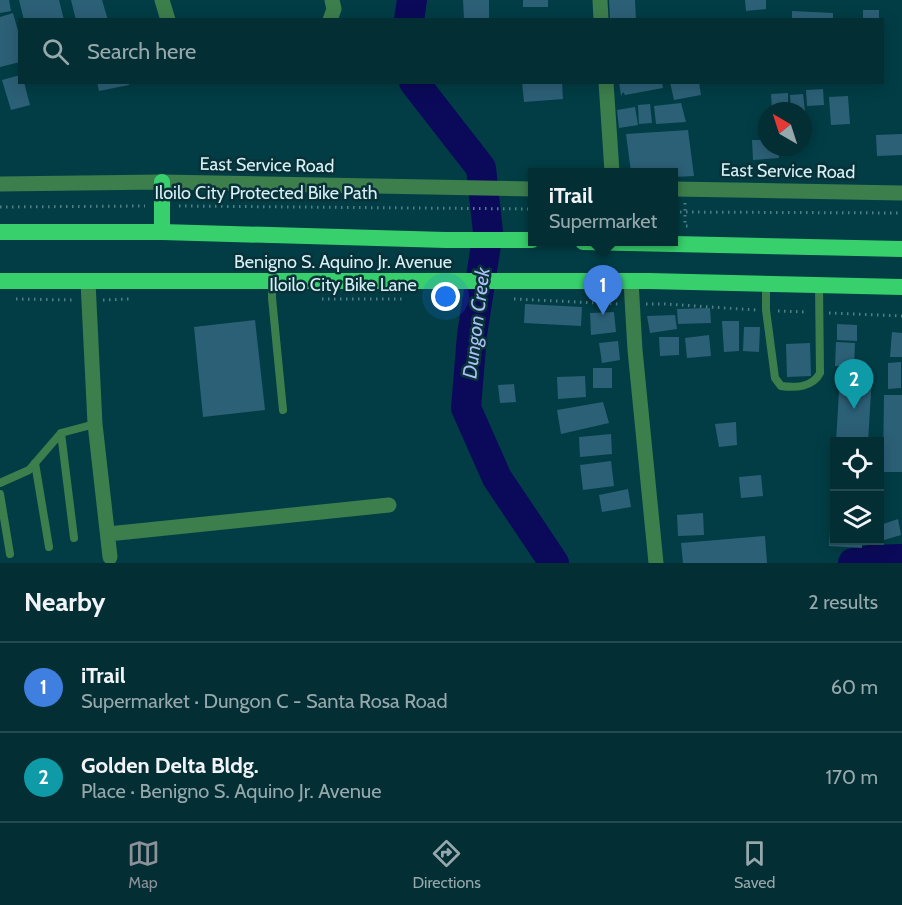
<!DOCTYPE html>
<meta charset="utf-8">
<style>
:root{--surface:#022e34;--page:#0c363c;--text:#f1f3f6;--muted:#96a8ac;--line:#234a4f;--accent:#8c9099}
body{margin:0;font-family:Cabin,sans-serif;background:var(--page);color:var(--text)}
.controls{position:absolute;right:18px;bottom:18px;display:grid;overflow:hidden;border-radius:0px;box-shadow:0 3px 15px #0003}
.controls button{width:54px;height:54px;display:grid;place-items:center;padding:0;border:0;border-bottom:2px solid var(--line);background:var(--surface);color:var(--text);font:30px sans-serif}
.compass{position:absolute;left:758px;top:102px;width:54px;height:54px;border-radius:50%;background:var(--surface);box-shadow:0 3px 15px #0003;rotate:321deg}
.you{position:absolute;left:446px;top:297px;width:21px;height:21px;margin:-15px;border:4px solid #fff;border-radius:50%;background:#1a73e8;box-shadow:0 0 0 9px #1a73e833}
.badge{display:grid;place-items:center;width:39px;height:39px;border-radius:50%;background:var(--accent);color:#fff;font-size:20px;font-weight:700}
.pin{position:absolute;translate:-50% -50px;filter:drop-shadow(0 2px 3px #0008)}
.pin::after{content:'';position:absolute;top:32px;width:21px;height:18px;background:inherit;clip-path:polygon(0 0,100% 0,50% 100%)}
.popup{position:absolute;left:528px;top:168px;width:150px;height:78px;box-sizing:border-box;display:grid;place-content:center;border-radius:0px;background:var(--surface);filter:drop-shadow(0 2px 4px #0005);font-size:20px;white-space:nowrap;color:var(--muted)}
.popup b{font-size:22px;color:var(--text)}
.popup::after{content:'';position:absolute;left:50%;top:100%;margin-left:-12px;border:12px solid transparent;border-top-color:var(--surface)}
.list{margin:0;padding:0;list-style:none}
h2{display:flex;justify-content:space-between;align-items:center;height:78px;margin:0;padding:0 24px;font-size:26px}
h2 small{font-size:20px;font-weight:400;color:var(--muted)}
.list li{display:grid;grid-template-columns:39px 1fr auto;gap:18px;align-items:center;box-sizing:border-box;height:90px;padding:0 24px;border-top:2px solid var(--line)}
.list b{display:block;font-size:22px;white-space:nowrap}
.list p{margin:0;font-size:20px;white-space:nowrap;color:var(--muted)}
.list em{font-size:20px;font-style:normal;color:var(--muted)}
.icon{flex:none;width:33px;height:33px;fill:none;stroke:currentColor;stroke-width:2;stroke-linecap:round;stroke-linejoin:round}
.map{position:relative;flex:none;width:902px;height:563px;overflow:hidden}
.search{position:absolute;background:var(--surface);box-shadow:0 3px 15px #0003;left:18px;right:18px;top:18px;height:66px;display:flex;align-items:center;gap:15px;box-sizing:border-box;padding:0 21px;border-radius:0px;color:var(--muted);font-size:22px}
.sheet{height:258px;background:var(--surface)}
nav{display:flex;justify-content:space-around;align-items:center;box-sizing:border-box;height:84px;border-top:2px solid var(--line);background:var(--surface);font-size:16px;color:var(--muted)}
nav a{display:grid;justify-items:center;gap:3px}
nav .on{color:var(--accent)}
.map>svg:first-child{display:block}
.lines{fill:none;stroke-linecap:round;stroke-linejoin:round}
.river{stroke:#0b0a5a;stroke-width:30}
.building{fill:#2c6077}
.path{stroke:#507f86;stroke-width:3;stroke-dasharray:1.5 4.5;stroke-linecap:butt}
.service{stroke:#3d7e4d;stroke-width:8}
.minor{stroke:#3d7e4d;stroke-width:15}
.tertiary{stroke:#3d7e4d;stroke-width:15}
.trunk{stroke:#38d06c;stroke-width:16}
.labels{text-anchor:middle;dominant-baseline:central;stroke-width:5;stroke-linejoin:round;paint-order:stroke}
.street-label{font-size:18px;fill:#d6f0f5;stroke:#083138}
.water-label{font-size:20px;font-style:italic;fill:#acbef4;stroke:#083138}
</style>
<div class="map">
<svg width="902" height="563" viewBox="0 0 902 563">
<rect width="100%" height="100%" fill="#023d45"/>
<g class="lines">
<path class="river" d="M409 20 412 0
M414 82 481 168 488 232 472 335 466 408 497 478 554 563
M853 563 870 560 902 559"/>
</g>
<path class="building" d="M0 0H9L11 11 0 13Z
M19 0H59L64 20H24Z
M71 0H102L108 20H76Z
M463 0H489V20H464Z
M523 0H548V7H523Z
M609 0H635L636 20H610Z
M745 0H766V9L746 11Z
M863 10H879V20H863Z
M792 11 833 13V20H792Z
M13 13 20 38V62L0 67V17Z
M20 75V82H24L30 105 11 110 2 80Z
M97 82H128L129 85 99 91Z
M522 82H562L563 99 524 102Z
M619 82H662L663 88 625 95 623 92 621 96Z
M670 82H699L701 95 674 100Z
M823 89 824 105 807 106 806 90Z
M788 93V111H772L771 94Z
M803 94 805 111H791L790 95Z
M848 96 850 124 831 125 829 97Z
M681 103 686 122 656 124 654 106Z
M650 104 652 123 639 124 638 105Z
M635 107 638 125 619 128 617 110Z
M688 130 694 176 674 177V172H631L626 134Z
M902 134V155L877 156 876 135Z
M752 140H767V147H778L779 158 753 160Z
M525 304 582 307 581 326 524 323Z
M710 308 711 323 678 324 677 309Z
M614 312 616 332 591 335 590 313Z
M675 315 677 329 650 333 647 316Z
M255 320 265 410 203 417 194 327Z
M722 321H739V351L724 352Z
M837 324 857 325V341L837 340Z
M744 327H760L759 352 743 351Z
M892 332 902 333V357H890Z
M709 335 711 356 687 358 685 338Z
M659 337H679V355L660 356Z
M618 341 620 360 602 363 599 343Z
M836 342 855 343 854 367 835 366Z
M810 343 811 376 787 377 786 344Z
M901 362V388L888 389V363Z
M593 368H612V388H593Z
M840 375 872 377 868 442H836Z
M585 376 586 397 558 399 557 377Z
M514 384 516 402 500 403 498 385Z
M884 395H902V472H883Z
M603 402 609 423 561 434 557 410Z
M736 422 737 445 719 447 715 424Z
M611 434 612 454 580 457 579 437Z
M611 461 614 486 583 490 580 465Z
M761 475 763 496 741 498 739 477Z
M628 489 631 507 602 512 599 495Z
M833 491H834V540H862V548L829 546Z
M703 513 704 535 678 536 677 515Z
M898 519 901 535 867 545V540H880V525Z
M765 536 767 563H683L681 543Z"/>
<g class="lines">
<path class="path" d="M685 203V226H688
M179 206 532 209
M0 207 145 206
M674 212 902 213
M16 299 73 300
M322 299H403
M514 299 619 304
M103 300 130 299
M646 304H665L756 310
M778 311 807 312
M829 313 902 316"/>
<path class="service" d="M272 281V298L283 410
M766 284V310L775 378 781 386C795 388 813 387 820 373L819 285
M61 433 74 538
M35 463 49 547
M0 483 29 470 61 433 95 424
M0 494 10 554"/>
<path class="minor" d="M162 0 168 20
M600 0 601 20
M330 20 334 9 332 0
M606 82 612 172
M88 282 95 424 110 557
M108 534 389 505"/>
<path class="tertiary" d="M0 184 162 182 532 189
M674 189 902 193
M631 281 635 350 656 563"/>
<path class="trunk" d="M162 182V232
M0 232H162L446 240H532
M583 242 902 249
M0 281H649L902 287"/>
</g>
<g class="labels">
<g class="street-label">
<text transform="translate(267 165) rotate(1)">East Service Road</text>
<text transform="translate(788 171) rotate(1)">East Service Road</text>
<text x="266" y="193">Iloilo City Protected Bike Path</text>
<text x="343" y="262">Benigno S. Aquino Jr. Avenue</text>
<text x="343" y="285">Iloilo City Bike Lane</text>
</g>
<g class="water-label">
<text transform="translate(476 323) rotate(-83)">Dungon Creek</text>
</g>
</g>
</svg>
<div class="controls">
<button><svg class="icon" aria-label="locate" viewBox="0 0 24 24"><circle cx="12" cy="12" r="6"/><path d="M12 2v4M12 18v4M2 12h4M18 12h4"/></svg></button>
<button><svg class="icon" aria-label="layers" viewBox="0 0 24 24"><path d="M12 4l9 5-9 5-9-5zM3 14l9 5 9-5"/></svg></button>
</div>
<svg class="compass" viewBox="-18 -18 36 36"><path d="M0-13l5 13h-10z" fill="#e53935"/><path d="M0 13l5-13h-10z" fill="#96a8ac"/></svg>
<div class="you"></div>
<div class="pin badge" style="left:603px;top:315px;background:#3f7fe0">1</div>
<div class="popup"><b>iTrail</b>Supermarket</div>
<div class="pin badge" style="left:854px;top:409px;background:#0f9aa8">2</div>
<div class="search"><svg class="icon" aria-label="search" viewBox="0 0 24 24"><circle cx="10" cy="10" r="6"/><path d="M15 15l6 6"/></svg>Search here</div>
</div>
<section class="sheet">
<h2>Nearby<small>2 results</small></h2>
<ul class="list">
<li><span class="badge" style="background:#3f7fe0">1</span><div><b>iTrail</b><p>Supermarket · Dungon C - Santa Rosa Road</p></div><em>60 m</em></li>
<li><span class="badge" style="background:#0f9aa8">2</span><div><b>Golden Delta Bldg.</b><p>Place · Benigno S. Aquino Jr. Avenue</p></div><em>170 m</em></li>
</ul>
</section>
<nav>
<a class="on"><svg class="icon" aria-label="map" viewBox="0 0 24 24"><path d="M3 6l6-2 6 2 6-2v14l-6 2-6-2-6 2zM9 4v14M15 6v14"/></svg>Map</a>
<a><svg class="icon" aria-label="directions" viewBox="0 0 24 24"><path d="M12 3l9 9-9 9-9-9zM9 14v-3h6M13 9l2 2-2 2"/></svg>Directions</a>
<a><svg class="icon" aria-label="saved" viewBox="0 0 24 24"><path d="M7 4h10v16l-5-4-5 4z"/></svg>Saved</a>
</nav>
